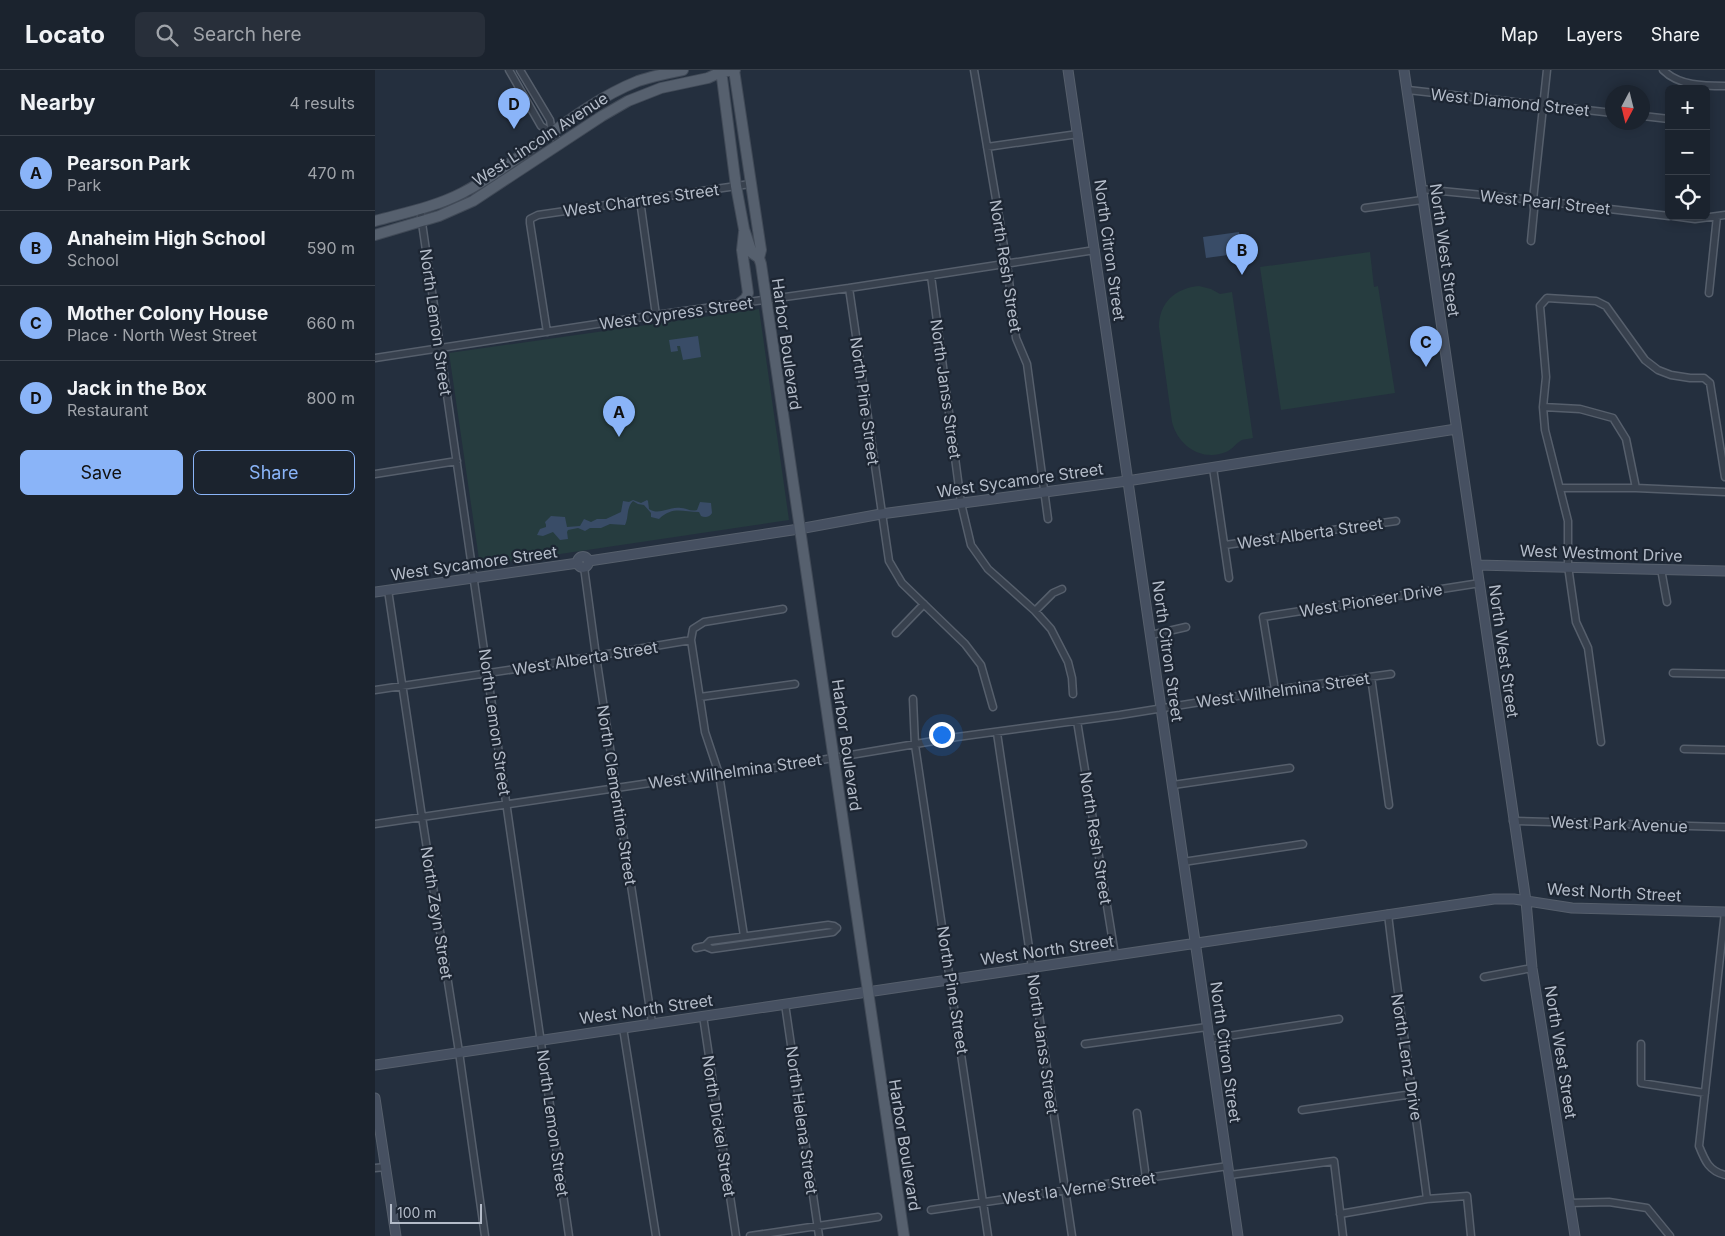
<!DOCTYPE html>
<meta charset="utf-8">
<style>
:root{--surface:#1b232e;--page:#282f3a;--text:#f1f3f6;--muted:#a0a4aa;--line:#39404a;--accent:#8ab4f8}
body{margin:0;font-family:Inter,sans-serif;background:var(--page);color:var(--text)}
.controls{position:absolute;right:15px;top:15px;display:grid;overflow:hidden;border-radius:8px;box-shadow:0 2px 12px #0003}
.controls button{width:45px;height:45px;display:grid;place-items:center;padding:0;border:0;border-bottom:1px solid var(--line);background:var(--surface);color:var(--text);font:25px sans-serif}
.compass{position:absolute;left:1230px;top:15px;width:45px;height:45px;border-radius:50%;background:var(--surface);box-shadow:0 2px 12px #0003;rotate:187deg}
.scale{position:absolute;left:15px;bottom:12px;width:92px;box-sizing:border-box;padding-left:5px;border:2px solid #b4bcc9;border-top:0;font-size:14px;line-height:18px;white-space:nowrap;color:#b4bcc9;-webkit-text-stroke:4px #1d2633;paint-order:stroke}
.you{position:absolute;left:566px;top:664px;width:18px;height:18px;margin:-12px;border:4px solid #fff;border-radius:50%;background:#1a73e8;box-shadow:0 0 0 8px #1a73e833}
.badge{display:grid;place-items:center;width:32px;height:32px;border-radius:50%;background:var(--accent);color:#111;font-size:16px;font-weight:700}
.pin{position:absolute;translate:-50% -41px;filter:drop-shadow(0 1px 2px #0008)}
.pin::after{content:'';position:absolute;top:26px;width:18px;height:15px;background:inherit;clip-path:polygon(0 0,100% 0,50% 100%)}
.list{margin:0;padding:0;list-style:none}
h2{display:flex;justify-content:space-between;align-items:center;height:65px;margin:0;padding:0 20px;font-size:21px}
h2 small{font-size:16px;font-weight:400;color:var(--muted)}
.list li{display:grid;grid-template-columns:32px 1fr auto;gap:15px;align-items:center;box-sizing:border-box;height:75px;padding:0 20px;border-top:1px solid var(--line)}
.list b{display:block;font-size:19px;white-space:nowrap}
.list p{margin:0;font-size:16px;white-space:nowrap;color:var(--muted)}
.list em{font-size:16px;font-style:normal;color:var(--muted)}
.actions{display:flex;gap:10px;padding:15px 20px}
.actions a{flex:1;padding:11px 0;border:1px solid var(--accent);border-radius:8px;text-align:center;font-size:18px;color:var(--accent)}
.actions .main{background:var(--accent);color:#111}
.icon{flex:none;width:28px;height:28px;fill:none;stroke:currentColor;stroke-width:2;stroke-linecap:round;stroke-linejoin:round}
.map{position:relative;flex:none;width:1350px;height:1166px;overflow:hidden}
header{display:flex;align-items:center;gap:30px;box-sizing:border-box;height:70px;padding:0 25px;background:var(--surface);border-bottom:1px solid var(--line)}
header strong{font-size:24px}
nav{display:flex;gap:28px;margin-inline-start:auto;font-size:18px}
.search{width:350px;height:45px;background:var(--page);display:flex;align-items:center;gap:12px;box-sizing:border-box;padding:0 18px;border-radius:8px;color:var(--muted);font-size:19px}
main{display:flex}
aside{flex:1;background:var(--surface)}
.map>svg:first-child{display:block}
.green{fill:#263c3f}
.water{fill:#394c67}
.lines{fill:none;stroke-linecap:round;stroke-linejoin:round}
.street-casing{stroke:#565f6c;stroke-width:9}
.secondary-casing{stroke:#565f6c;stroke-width:11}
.primary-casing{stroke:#414a57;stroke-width:12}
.street{stroke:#38414e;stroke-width:6}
.secondary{stroke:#465061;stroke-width:9}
.primary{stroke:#56606e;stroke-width:10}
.labels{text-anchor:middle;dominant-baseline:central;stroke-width:4.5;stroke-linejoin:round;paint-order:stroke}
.street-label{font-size:16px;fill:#b4bcc9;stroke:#1d2633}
</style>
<header>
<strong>Locato</strong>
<div class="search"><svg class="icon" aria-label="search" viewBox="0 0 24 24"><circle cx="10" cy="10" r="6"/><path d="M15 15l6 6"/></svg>Search here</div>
<nav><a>Map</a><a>Layers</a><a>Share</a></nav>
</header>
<main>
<aside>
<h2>Nearby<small>4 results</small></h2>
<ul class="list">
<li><span class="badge">A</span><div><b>Pearson Park</b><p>Park</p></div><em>470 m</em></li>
<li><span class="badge">B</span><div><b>Anaheim High School</b><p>School</p></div><em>590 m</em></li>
<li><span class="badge">C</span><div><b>Mother Colony House</b><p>Place · North West Street</p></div><em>660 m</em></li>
<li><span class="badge">D</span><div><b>Jack in the Box</b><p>Restaurant</p></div><em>800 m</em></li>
</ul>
<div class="actions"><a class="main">Save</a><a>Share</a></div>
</aside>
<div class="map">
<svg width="1350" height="1166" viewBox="0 0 1350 1166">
<rect width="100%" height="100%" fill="#242f3e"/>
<path class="green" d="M995 182 999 217 1003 216 1020 323 906 340 885 197Z
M824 216 836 219 845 224 857 222 878 368C875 369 869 369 867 370 861 373 858 379 851 382 827 392 803 376 797 352L784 257C784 233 800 218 824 216Z
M384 239 414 450 105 496 74 283Z"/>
<path class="water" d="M864 162 868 183 831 188 828 167Z
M323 266 326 287 308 290 305 276H302L303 281 296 282 294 270Z
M258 430 266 433 272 430 273 431 274 439C285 446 294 436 306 438 312 438 315 442 322 440L325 432 336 433 337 443C335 447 330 448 326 446L324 442C307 442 298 436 284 449L276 447V443L269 435 263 434 258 431C251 438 254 447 250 455L235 454 226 458H215L210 461 203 458 193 460 192 462 193 469 185 470 178 462 168 466 162 465 165 459 171 457V455L170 452 176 446 190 447 192 457 205 456 209 449 216 452 222 449H231L246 442 248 431 254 432Z"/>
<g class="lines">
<defs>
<path id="street" d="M134 0 166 56 177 63 185 74
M145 0 175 50 177 63
M599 0 632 194 641 268 652 294 673 449
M1288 0C1304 16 1329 16 1350 16
M1033 20 1238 43
M1268 46 1294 49
M612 77 703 64
M1046 119 1158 130 1294 146
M265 130 281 245
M990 138 1047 130
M45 139 194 1166
M1298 146 1320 149 1350 145
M1156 171 1159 140 1158 130 1172 0
M556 206 586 433 596 475 613 499 660 541 676 559 693 592 697 608 698 624
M474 218 514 491 527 513 590 574 606 595 618 637
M1334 223 1342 146
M172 262 155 153V149L163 145 375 114
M0 288 281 245 474 218 720 180
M1168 337 1205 339 1238 348 1251 369 1261 418
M838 398 854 508
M0 404 82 391
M1186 418H1261L1350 422
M850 475 1021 451
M209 497 221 586 277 953
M1286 499 1292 532
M13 520 47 747 84 982 110 1166
M660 541 678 523 687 519
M521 563 549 534
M776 565 811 557
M316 570 330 662 344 704 369 866
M1298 603 1350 604
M996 607 1014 735
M0 620 167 595 316 570 318 559 329 552 408 539
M900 620 888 547 1105 513
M325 627 420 614
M538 629 540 675 613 1166
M702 651 740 885
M622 663 697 1166
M1226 672 1213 578 1201 552 1193 496V451L1170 360 1168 337 1171 307 1165 236 1172 228 1221 231 1231 236 1270 290 1283 300 1296 305 1315 308H1329L1335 313 1350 407
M1309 679 1350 680
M798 715 915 698
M1138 751 1350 757
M0 754 295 710 399 698 582 667 745 645 900 620 1016 604
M808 792 928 774
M1350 842 1324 1076C1330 1091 1334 1101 1350 1105
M1013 844C1024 940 1040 1034 1052 1129
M321 878 330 876 335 871 453 855 459 856 462 858 458 862 337 879 330 876
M1109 907 1157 898
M410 934 444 1166
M328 946 361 1166
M248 958 281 1166
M834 969 964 949
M710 974 832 957
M1266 974V1013L1330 1023
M927 1040 1038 1024
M762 1043 771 1108
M0 1098 11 1097
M855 1105 959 1091 968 1166
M1195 1133 1234 1132 1272 1138 1295 1166
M556 1140 853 1096
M965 1144 1052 1129 1092 1126 1096 1166
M375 1166 503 1147"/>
<path id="secondary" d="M693 0 863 1166
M1029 0 1151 831 1157 898 1200 1166
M202.5 492a5.5 5.5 0 1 1 11 0a5.5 5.5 0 1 1-11 0Z
M214 491 424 459 506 444 752 411 1081 359
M1102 495 1350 501
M0 522 203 493
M0 995 1119 829H1139L1197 838 1350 842
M0 1028 21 1166"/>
<path id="primary" d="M346 0 361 116 369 159 377 183 384 188 386 194 529 1166
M359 0 386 180 384 188
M0 151C29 143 60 137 87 123 149 91 198 37 263 11 278 6 293 3 308 0
M0 165 64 146 98 131 227 46 253 31 286 18 333 8 346 2 360 0
M365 233 371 228 373 223 367 180 369 162"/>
</defs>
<use href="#street" class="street-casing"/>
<use href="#secondary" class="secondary-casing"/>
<use href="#primary" class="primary-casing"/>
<use href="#street" class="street"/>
<use href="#secondary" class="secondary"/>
<use href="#primary" class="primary"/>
</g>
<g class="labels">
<g class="street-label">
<text transform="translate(1135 32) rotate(6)">West Diamond Street</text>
<text transform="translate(165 69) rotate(-33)">West Lincoln Avenue</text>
<text transform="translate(266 130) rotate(-8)">West Chartres Street</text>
<text transform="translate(1170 132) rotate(6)">West Pearl Street</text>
<text transform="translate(735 180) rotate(82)">North Citron Street</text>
<text transform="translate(1070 180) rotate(82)">North West Street</text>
<text transform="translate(631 196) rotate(81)">North Resh Street</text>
<text transform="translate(301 243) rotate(-8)">West Cypress Street</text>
<text transform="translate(61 252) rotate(82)">North Lemon Street</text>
<text transform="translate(412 274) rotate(82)">Harbor Boulevard</text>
<text transform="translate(571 319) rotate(82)">North Janss Street</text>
<text transform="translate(490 331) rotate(82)">North Pine Street</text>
<text transform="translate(645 410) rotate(-8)">West Sycamore Street</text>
<text transform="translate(935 463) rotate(-8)">West Alberta Street</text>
<text transform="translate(1226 483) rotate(2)">West Westmont Drive</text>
<text transform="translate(99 493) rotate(-8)">West Sycamore Street</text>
<text transform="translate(996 530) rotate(-9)">West Pioneer Drive</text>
<text transform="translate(793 581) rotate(82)">North Citron Street</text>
<text transform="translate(1129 581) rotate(82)">North West Street</text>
<text transform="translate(210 588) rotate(-9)">West Alberta Street</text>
<text transform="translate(908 620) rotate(-8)">West Wilhelmina Street</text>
<text transform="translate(120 652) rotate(82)">North Lemon Street</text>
<text transform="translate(472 675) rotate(82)">Harbor Boulevard</text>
<text transform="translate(360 701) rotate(-8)">West Wilhelmina Street</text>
<text transform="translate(242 725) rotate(81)">North Clementine Street</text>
<text transform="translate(1244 754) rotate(2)">West Park Avenue</text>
<text transform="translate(721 768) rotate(81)">North Resh Street</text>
<text transform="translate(1239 822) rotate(3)">West North Street</text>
<text transform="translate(62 843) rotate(81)">North Zeyn Street</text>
<text transform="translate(672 880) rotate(-8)">West North Street</text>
<text transform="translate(578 920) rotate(81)">North Pine Street</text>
<text transform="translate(271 939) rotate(-8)">West North Street</text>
<text transform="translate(668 974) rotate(82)">North Janss Street</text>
<text transform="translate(851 982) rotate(82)">North Citron Street</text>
<text transform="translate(1186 982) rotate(81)">North West Street</text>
<text transform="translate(1032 987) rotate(81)">North Lenz Drive</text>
<text transform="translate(427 1050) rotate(82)">North Helena Street</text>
<text transform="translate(178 1053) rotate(82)">North Lemon Street</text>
<text transform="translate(344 1056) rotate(81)">North Dickel Street</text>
<text transform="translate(530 1075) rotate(81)">Harbor Boulevard</text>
<text transform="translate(704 1118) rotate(-8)">West la Verne Street</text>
</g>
</g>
</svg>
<div class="controls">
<button>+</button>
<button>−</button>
<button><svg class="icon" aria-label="locate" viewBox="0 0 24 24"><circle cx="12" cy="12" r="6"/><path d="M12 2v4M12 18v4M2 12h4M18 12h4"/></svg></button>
</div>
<svg class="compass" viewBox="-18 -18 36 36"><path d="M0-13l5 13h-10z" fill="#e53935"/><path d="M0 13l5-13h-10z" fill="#a0a4aa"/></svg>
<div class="scale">100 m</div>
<div class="you"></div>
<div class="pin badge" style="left:244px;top:367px">A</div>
<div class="pin badge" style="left:867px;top:205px">B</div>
<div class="pin badge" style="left:1051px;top:297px">C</div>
<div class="pin badge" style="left:139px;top:59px">D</div>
</div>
</main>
